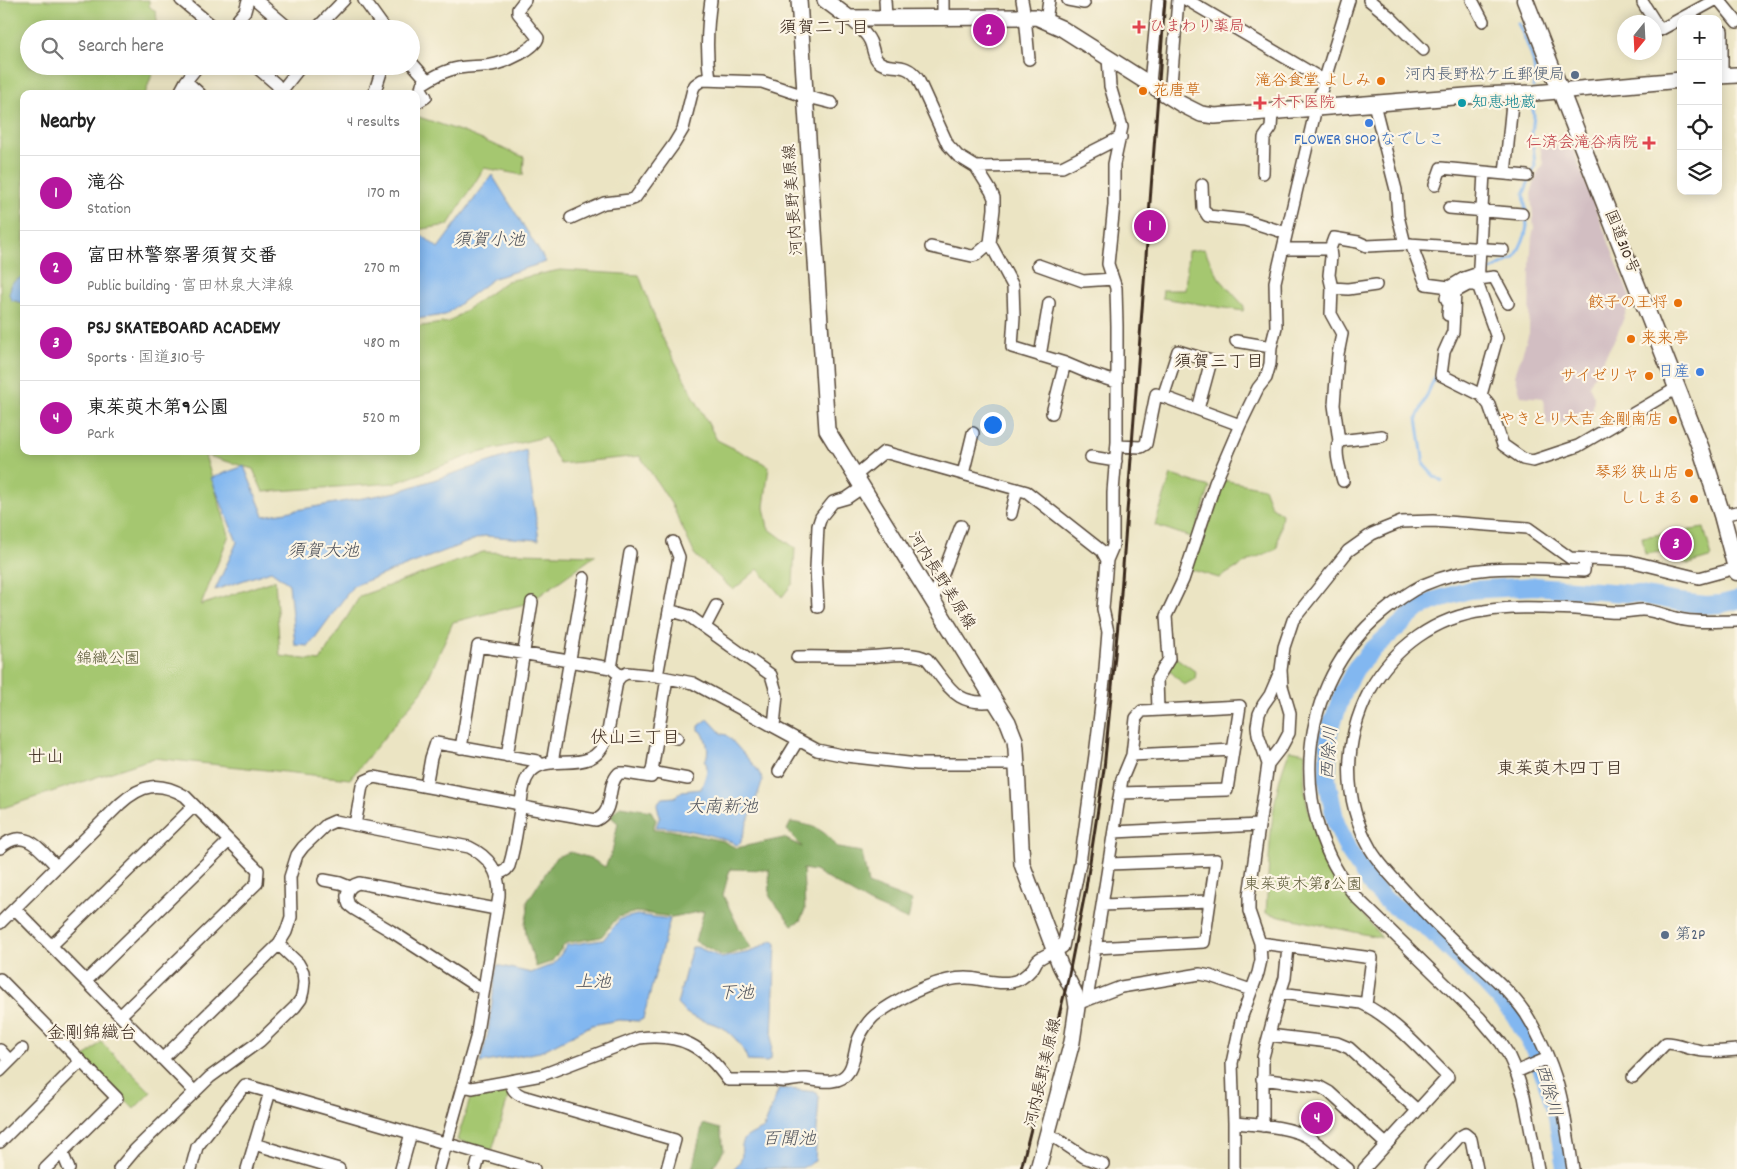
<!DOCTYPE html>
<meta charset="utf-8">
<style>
:root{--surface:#fff;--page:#f6f6f6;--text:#222;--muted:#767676;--line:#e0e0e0;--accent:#b5179e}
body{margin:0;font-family:Dekko,"Klee One",sans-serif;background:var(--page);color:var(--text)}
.controls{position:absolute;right:15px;top:15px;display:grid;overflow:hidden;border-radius:10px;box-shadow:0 2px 12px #0003}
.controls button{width:45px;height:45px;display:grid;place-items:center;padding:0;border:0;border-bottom:1px solid var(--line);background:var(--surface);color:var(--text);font:25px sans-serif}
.compass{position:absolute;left:1617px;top:15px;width:45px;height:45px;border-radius:50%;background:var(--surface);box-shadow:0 2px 12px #0003;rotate:198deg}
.you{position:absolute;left:992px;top:424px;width:18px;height:18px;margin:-12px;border:4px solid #fff;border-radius:50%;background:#1a73e8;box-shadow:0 0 0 8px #1a73e833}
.badge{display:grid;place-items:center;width:32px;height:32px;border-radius:50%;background:var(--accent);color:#fff;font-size:16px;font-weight:700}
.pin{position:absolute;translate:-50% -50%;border:2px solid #fff;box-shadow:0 1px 5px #0006}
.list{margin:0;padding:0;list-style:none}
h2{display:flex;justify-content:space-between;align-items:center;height:65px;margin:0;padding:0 20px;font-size:21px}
h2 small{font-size:16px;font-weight:400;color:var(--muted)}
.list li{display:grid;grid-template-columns:32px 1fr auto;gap:15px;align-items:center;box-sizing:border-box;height:75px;padding:0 20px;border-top:1px solid var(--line)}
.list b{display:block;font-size:19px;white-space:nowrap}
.list p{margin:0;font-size:16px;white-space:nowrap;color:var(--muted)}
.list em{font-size:16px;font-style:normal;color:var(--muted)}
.icon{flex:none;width:28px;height:28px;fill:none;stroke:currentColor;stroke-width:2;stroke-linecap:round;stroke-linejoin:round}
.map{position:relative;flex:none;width:1737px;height:1169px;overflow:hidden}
.search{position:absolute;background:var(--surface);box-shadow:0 2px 12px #0003;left:20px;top:20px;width:400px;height:55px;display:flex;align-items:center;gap:12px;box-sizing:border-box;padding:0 18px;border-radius:28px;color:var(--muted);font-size:19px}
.panel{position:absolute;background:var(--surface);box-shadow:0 2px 12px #0003;left:20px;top:90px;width:400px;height:365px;border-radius:10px}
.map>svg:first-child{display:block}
.industrial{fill:#d2bec2}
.green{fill:#a5c770;stroke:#707847}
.forest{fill:#84ac62;stroke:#606b40}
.water{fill:#82b7f0;stroke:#5e7087}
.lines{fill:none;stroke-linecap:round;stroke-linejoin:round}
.stream{stroke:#82b7f0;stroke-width:3}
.river{stroke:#82b7f0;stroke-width:18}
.minor-casing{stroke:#554637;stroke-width:14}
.major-casing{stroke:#554637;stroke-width:18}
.highway-casing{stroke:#554637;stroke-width:19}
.minor{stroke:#fff;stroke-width:11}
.major{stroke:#fff;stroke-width:15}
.highway{stroke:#fff;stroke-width:16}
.rail{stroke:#3b2a1e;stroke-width:3}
.health-dot{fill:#e0444e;stroke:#fcf5e5;stroke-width:2}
.service-dot{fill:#5c6f8a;stroke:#fcf5e5;stroke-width:2}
.food-dot{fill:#e8710a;stroke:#fcf5e5;stroke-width:2}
.culture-dot{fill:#0f9aa8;stroke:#fcf5e5;stroke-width:2}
.shop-dot{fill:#3f7fe0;stroke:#fcf5e5;stroke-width:2}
.labels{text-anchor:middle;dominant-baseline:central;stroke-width:4.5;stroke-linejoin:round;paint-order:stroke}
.health-label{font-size:16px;fill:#be3a42;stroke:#fcf5e5;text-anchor:start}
.service-label{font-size:16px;fill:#4e5e75;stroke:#fcf5e5;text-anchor:end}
.food-label{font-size:16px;fill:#c56008;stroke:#fcf5e5;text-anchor:end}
.culture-label{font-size:16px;fill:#0d838f;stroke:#fcf5e5;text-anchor:start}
.shop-label{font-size:16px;fill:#366cbe;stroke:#fcf5e5}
.street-label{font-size:16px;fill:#3b2a1e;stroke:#fcf5e5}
.park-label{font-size:16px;fill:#5b5937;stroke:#fcf5e5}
.neighbourhood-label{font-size:18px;fill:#3b2a1e;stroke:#fcf5e5}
.water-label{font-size:18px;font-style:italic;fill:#50545d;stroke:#fcf5e5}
</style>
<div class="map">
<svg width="1737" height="1169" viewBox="0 0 1737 1169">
<rect width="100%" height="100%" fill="#fcf5e5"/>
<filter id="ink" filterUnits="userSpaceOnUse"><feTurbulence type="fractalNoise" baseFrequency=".02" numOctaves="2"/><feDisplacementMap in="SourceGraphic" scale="10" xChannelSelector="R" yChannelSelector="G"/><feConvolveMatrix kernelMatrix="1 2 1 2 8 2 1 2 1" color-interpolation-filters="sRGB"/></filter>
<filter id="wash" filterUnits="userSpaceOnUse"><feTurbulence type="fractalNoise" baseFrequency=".0096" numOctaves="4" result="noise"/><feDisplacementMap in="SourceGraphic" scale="20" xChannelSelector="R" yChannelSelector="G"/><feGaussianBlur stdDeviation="1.12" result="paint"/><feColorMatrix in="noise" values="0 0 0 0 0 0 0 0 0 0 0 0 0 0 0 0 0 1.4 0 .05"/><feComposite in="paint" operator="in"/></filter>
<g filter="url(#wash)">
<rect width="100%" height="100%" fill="#ebe4c3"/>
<path class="industrial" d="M1568 136 1631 300 1616 337 1589 385 1594 397 1592 417 1547 425 1543 398 1521 396 1515 375 1529 333 1530 263 1532 237 1534 228 1531 194 1537 174 1543 164 1540 146 1563 145Z"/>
<path class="green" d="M0 0H149V6L156 12 158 29H29V66H155L145 94H24V451H416V327L449 322 507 281 560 270 639 275 662 337 717 440 769 466 764 507 768 528 795 548 793 583 782 597 758 569 733 590 695 555 672 505 640 456 560 464 545 437 474 454 395 483 263 492 253 469 205 455 229 535 201 605 275 580 280 656 320 661 360 596 483 552 596 555 529 603 453 622 423 690 350 779 154 758 0 809Z
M416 116 463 132 524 157 523 175 484 168 448 225 416 230Z
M1204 249 1219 278 1244 306 1243 311 1162 298 1163 290H1185L1188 251Z
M1171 475 1210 487 1193 538 1155 525Z
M1218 479 1264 488 1271 506 1282 514 1277 549 1252 559 1219 578 1189 569Z
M1704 528 1712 557 1689 564 1671 558 1668 551 1645 554 1642 537Z
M1171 654 1196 672 1195 679 1184 685 1168 669Z
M1290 750 1305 753C1305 769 1303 787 1307 803 1317 853 1350 899 1382 938L1266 913C1270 860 1268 799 1290 750Z
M101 1042 151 1092 134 1109 84 1058Z
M500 1090 507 1092 509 1095 492 1151 457 1140 471 1096Z"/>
<path class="forest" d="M620 806 651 811 656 820 653 829 670 830 723 841 736 848 784 838 802 847 787 830 791 822C815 826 823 828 838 848L862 852 868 884 912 901 908 920 869 903 815 871 803 869 805 910 800 921 792 925 770 897 769 870 730 869 723 895 737 924 751 948 723 956 695 941 704 911 672 917 636 912 618 917 601 937 566 943 551 962 536 967 526 934 525 923 528 911 527 902 556 857 570 852 590 858 605 867 612 852 618 823 610 816Z
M703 1124 720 1129 724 1150 712 1169H692Z"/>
<path class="water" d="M492 175 546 262 494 278 445 315 416 319V235H422L438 248Z
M24 273V303L11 300 9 294 12 283 20 278Z
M526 450 539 540 484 536 353 586 309 646 295 645 289 584 271 571 215 590 237 542 211 478 244 466 264 516 396 492Z
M708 719 722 734 727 735 757 769 763 780 740 843 737 845C718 835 678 827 656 827L660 816 657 806 659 801 663 798 675 797 682 791 701 789C704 780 710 770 705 761 710 752 707 741 702 732L699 730V726Z
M637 915 670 919 643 1019 639 1021 619 1020 592 1025 540 1052 480 1063 488 1033 497 965 531 973 554 964 567 945 603 940 620 919Z
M773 940 776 944 771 1059 767 1062 748 1061C743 1046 731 1030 714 1024 697 1018 690 1019 677 1004L692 947H697L722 958 750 952Z
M779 1088 817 1092 819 1097 815 1161 802 1168 733 1169C749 1155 737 1152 744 1140 747 1135 759 1131 764 1128Z"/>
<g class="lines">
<path class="stream" d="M1518 23C1526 42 1540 67 1533 87
M1491 270 1515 258 1525 236 1527 226 1524 193 1535 166 1532 134 1534 115 1531 99
M1435 377 1417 418 1424 465 1434 476 1442 481"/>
<path class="river" d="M1565 1169 1557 1117 1550 1092 1535 1051 1514 1014 1485 983 1428 928 1388 902 1373 887 1348 850 1336 823 1327 780 1329 732 1344 690 1356 668 1371 651 1419 608 1439 599 1469 590 1535 586 1635 594 1679 602 1706 605 1721 604 1737 600"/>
</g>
</g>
<g filter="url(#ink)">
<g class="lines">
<defs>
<path id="minor" d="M181 0 216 29
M256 0 290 29
M364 0 385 29
M885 0 886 17
M943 0V17
M1022 0 1025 16 1029 59
M1068 0 1084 3
M1187 0 1325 81
M1369 0 1391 18 1423 50
M1472 0 1483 21
M1719 0 1737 22
M1643 3 1660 30 1715 0
M849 18C856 25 866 32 870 41 873 47 873 55 877 60 888 72 905 59 918 79L948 145 958 156 976 167 991 191 994 198V209L990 243 1013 286 1014 317 1012 347 1065 363 1091 374 1116 382
M1046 21 1049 0
M230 29 245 11 248 0
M316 29 344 0
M1722 31V76
M411 62 427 80
M255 66 276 84 282 94
M710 80C706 53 707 27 711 0
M186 81 200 94
M1150 83 1158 0
M179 94 186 81 198 66
M279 94 301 66
M374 94 383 66
M1170 96 1178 0
M416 103 426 97 421 89 422 84C430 79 440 73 450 70 465 65 481 68 496 64 507 61 535 49 538 38L518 13V9L525 0
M1374 104 1396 190 1398 216 1405 244
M976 167 1040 166 1062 167 1121 137
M1263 173 1264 138 1271 128 1272 113
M1505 174 1513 93
M1202 185 1203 208 1208 216 1245 220 1286 233
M1435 185 1441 168 1527 176
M1449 208 1522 214
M571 218 604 203 630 200 635 198 674 144 683 129 693 89 695 85 702 80 762 82 804 96 832 103
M1411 244 1426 284 1449 287
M931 247 972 256 976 255 990 243
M1283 249H1330
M1038 265 1083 281 1113 279
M1478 279 1494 277 1508 303
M1478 285H1468L1455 292 1453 332 1444 352 1441 375 1481 395 1489 405 1503 445 1523 459 1533 461 1578 446 1677 388
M1332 288 1348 289 1376 285
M1448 315 1449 304 1446 298 1449 287 1464 278 1479 273
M1236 341 1271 347
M1040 356 1049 303
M1481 395 1497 338 1478 285 1484 172
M1163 397 1178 351 1211 361 1198 409
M1052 413 1065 363
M1339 441 1382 436
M1117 446 1141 447 1146 444 1156 394 1240 425
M1091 457 1116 461
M963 474 973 433
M856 475 884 452 1027 492 1102 551 1107 560
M1343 481C1340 469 1334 452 1339 441L1334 405 1338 354 1342 334 1331 314 1332 288 1329 275 1331 257 1330 249 1334 238 1358 242 1367 246 1408 244 1503 250
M1011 514 1017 489
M1722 515 1737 512
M933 600 961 526
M818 607 816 568 818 526 821 517 833 502 847 498 863 487
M669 610 689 616 771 675 777 695 774 726
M705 627 716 606
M797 657C820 656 842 658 864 657 882 657 912 650 927 659 950 687 955 707 995 701
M611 668 630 553
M657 676 679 557 673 542
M1158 710 1157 679 1169 659 1166 616 1183 580 1215 483 1240 425 1258 388 1266 378 1270 364 1271 347 1276 327 1275 282 1316 108 1349 0
M658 734 677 738
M461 748 478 646 611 668 621 676
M1132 755 1233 750
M507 756 532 602
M552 763 584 578
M1268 764 1282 746 1289 733 1290 713 1282 686 1281 670 1284 647 1293 620 1348 551 1372 534 1386 528 1401 522 1433 521 1528 528 1570 558 1630 561 1699 578 1736 568
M779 771 798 740
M651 772 688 779
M426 786 431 758 436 743 537 761 541 765
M355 825 362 786 365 781 374 777 515 803 528 808 596 820C616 811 605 787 619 773H626L651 777 667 678
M1114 832 1259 825
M0 848C24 825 41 850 57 867
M497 875 506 870 509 866C515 848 517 828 520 810 522 798 522 783 530 773 549 749 593 780 607 737L617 681 621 676 627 673 657 676 693 683 817 750 846 756 917 764H1017
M324 880 340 883 350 887
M1102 905 1210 901
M15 909 195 1092
M0 923 120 804C142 784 159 781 185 796L258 870 257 883 120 1016
M1260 943 1372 958 1366 1005
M51 946 194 806
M1095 948 1204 942 1216 860 1109 864
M0 979 117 1098 45 1169
M86 981 229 841
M484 989 476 986 391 931 354 909 349 905C344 894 348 886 359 883L496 909
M1280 993 1361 1003C1394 1018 1422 1052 1448 1077L1364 1169
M1087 1000 1122 779 1132 755 1136 718 1142 711 1240 706 1227 790 1120 793
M1082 1002 1121 987 1200 974 1210 976 1251 990
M1269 1035 1337 1043 1349 1048 1417 1110
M0 1050 10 1061
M162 1059 278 945 286 932 291 917 290 877 297 855 303 847 326 825 335 821 469 847C490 857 500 873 499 896L476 1038 439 1169
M0 1071 22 1049
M1516 1072 1548 1058
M1633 1077 1666 1043C1678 1043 1686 1048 1697 1050 1710 1053 1724 1051 1737 1050
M1262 1079 1320 1087 1329 1092 1386 1144
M510 1081C512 1089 514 1092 522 1096L675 1140 667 1169
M463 1086 472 1088 542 1075 639 1038C682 1033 703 1046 728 1080H776C785 1084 796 1078 806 1079 814 1080 824 1082 832 1081 853 1079 853 1059 857 1043 860 1033 869 1019 878 1013 902 997 937 978 966 978 981 978 996 985 1011 982 1019 981 1027 975 1033 968 1035 965 1036 961 1039 959 1046 954 1056 951 1063 947L1080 863 1095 755 1104 681 1108 632 1103 609 1107 560 1113 546V492L1117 442V326L1116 288 1108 264 1114 205V164L1122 127 1110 86 1108 58
M1234 1123C1257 1125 1292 1126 1311 1139 1324 1148 1336 1159 1348 1169
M1263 1126V1057L1280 993 1285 978 1288 947
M1047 1136 1057 1139 1084 1157 1103 1164
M0 1142 81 1061
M254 1144 339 1169
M62 1152 69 1169
M119 1169 135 1150 210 1077 260 1041 295 1007 301 999 303 991 304 982 303 972 298 963 278 944
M191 1169 197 1147 245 1085 534 1169
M247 1169 270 1092
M401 1169 411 1133
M476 1169 480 1154
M1234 1169V1123L1232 1063 1242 1016 1258 973 1261 960 1260 943 1249 911V896L1268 764 1258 735 1257 726 1259 714 1263 705 1270 695 1279 674
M1430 1169 1458 1138 1465 1134 1471 1139 1477 1169
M1538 1169 1524 1096 1516 1072 1508 1054 1501 1043 1480 1018 1357 898C1285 814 1297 683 1382 613 1395 602 1409 592 1423 585 1477 561 1527 569 1584 571L1585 559
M1573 1169C1569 1145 1566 1121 1561 1098 1555 1070 1541 1038 1526 1014 1509 989 1484 969 1462 949 1442 930 1423 911 1405 891 1393 878 1380 865 1371 850 1342 799 1343 741 1370 690 1394 647 1436 617 1484 611 1514 606 1545 608 1575 609 1591 610 1607 613 1623 612 1630 612 1636 610 1642 610 1656 610 1670 618 1684 620 1702 623 1719 621 1737 621"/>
<path id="major" d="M799 0 827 430 1008 722 1015 740 1016 749 1022 864 1060 965 1075 994 1077 1007 1072 1042 1038 1169
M825 0 849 18 1036 17 1061 28 1181 104 1201 114 1215 116 1479 95 1535 93 1681 80
M1718 76 1737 75"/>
<path id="highway" d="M1525 0 1701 449 1722 515 1737 572"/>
</defs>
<use href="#minor" class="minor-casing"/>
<use href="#major" class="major-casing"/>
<use href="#highway" class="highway-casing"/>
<use href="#minor" class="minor"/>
<use href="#major" class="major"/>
<use href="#highway" class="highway"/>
<path class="rail" d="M1021 1169 1068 979 1086 888 1104 769 1121 593 1165 0"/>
</g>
</g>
<g class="health-dot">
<path d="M1136.5 19.5h5v5h5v5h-5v5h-5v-5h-5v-5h5z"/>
<path d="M1257.5 95.5h5v5h5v5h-5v5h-5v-5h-5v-5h5z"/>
<path d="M1646.5 135.5h5v5h5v5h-5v5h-5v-5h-5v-5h5z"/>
</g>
<g class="service-dot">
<circle cx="1575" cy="75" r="5"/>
<circle cx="1665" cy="935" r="5"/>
</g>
<g class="food-dot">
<circle cx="1381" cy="81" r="5"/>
<circle cx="1143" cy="91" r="5"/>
<circle cx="1678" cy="303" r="5"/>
<circle cx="1631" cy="339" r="5"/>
<circle cx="1649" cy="376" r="5"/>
<circle cx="1673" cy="420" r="5"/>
<circle cx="1689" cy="473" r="5"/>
<circle cx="1694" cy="499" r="5"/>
</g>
<circle class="culture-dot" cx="1462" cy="103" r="5"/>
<g class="shop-dot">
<circle cx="1369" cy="123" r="5"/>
<circle cx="1700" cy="372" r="5"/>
</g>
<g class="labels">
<g class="health-label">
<text x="1149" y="27">ひまわり薬局</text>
<text x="1271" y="103">木下医院</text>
<text x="1638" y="143" text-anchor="end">仁済会滝谷病院</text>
</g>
<g class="service-label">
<text x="1565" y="75">河内長野松ケ丘郵便局</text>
<text x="1675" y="935" text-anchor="start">第2P</text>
</g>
<g class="food-label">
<text x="1371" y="81">滝谷食堂 よしみ</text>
<text x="1153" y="91" text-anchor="start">花唐草</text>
<text x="1668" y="303">餃子の王将</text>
<text x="1641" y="339" text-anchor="start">来来亭</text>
<text x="1639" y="376">サイゼリヤ</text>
<text x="1663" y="420">やきとり大吉 金剛南店</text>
<text x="1679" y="473">琴彩 狭山店</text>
<text x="1684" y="499">ししまる</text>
</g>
<g class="culture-label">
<text x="1472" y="103">知恵地蔵</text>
</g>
<g class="shop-label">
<text x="1369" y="140">FLOWER SHOP なでしこ</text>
<text x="1690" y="372" text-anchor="end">日産</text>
</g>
<g class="street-label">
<text transform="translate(794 200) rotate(-94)">河内長野美原線</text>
<text transform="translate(1621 242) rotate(68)">国道310号</text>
<text transform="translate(941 581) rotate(58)">河内長野美原線</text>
<text transform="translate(1044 1073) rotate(-77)">河内長野美原線</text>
</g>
<g class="park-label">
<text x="108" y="659">錦織公園</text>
<text x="1303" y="885">東茱萸木第8公園</text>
</g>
<g class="neighbourhood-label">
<text x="824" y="29">須賀二丁目</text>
<text x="1219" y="363">須賀三丁目</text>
<text x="635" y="739">伏山三丁目</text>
<text x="46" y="758">廿山</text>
<text x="1560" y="770">東茱萸木四丁目</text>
<text x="92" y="1034">金剛錦織台</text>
</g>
<g class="water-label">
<text x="489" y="241">須賀小池</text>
<text x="323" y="552">須賀大池</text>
<text transform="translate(1331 753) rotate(-86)">西除川</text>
<text x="722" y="808">大南新池</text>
<text x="593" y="983">上池</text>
<text x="736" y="994">下池</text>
<text transform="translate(1547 1091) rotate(74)">西除川</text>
<text x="789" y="1140">百聞池</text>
</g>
</g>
</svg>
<div class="controls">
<button>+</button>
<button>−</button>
<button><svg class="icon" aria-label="locate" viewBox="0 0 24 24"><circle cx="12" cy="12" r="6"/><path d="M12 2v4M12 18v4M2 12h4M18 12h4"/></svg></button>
<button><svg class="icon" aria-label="layers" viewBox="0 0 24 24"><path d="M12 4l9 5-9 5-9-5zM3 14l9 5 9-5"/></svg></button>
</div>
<svg class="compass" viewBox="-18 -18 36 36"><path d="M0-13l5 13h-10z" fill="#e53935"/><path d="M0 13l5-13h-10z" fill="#767676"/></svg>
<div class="you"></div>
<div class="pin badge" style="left:1150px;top:226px">1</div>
<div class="pin badge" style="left:989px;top:30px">2</div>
<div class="pin badge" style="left:1676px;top:544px">3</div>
<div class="pin badge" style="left:1317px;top:1118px">4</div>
<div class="search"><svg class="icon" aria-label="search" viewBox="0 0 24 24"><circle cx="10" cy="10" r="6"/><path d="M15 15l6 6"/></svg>Search here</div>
<section class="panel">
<h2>Nearby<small>4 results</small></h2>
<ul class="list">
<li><span class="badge">1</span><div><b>滝谷</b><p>Station</p></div><em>170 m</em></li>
<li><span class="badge">2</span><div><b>富田林警察署須賀交番</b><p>Public building · 富田林泉大津線</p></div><em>270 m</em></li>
<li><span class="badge">3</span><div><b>PSJ SKATEBOARD ACADEMY</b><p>Sports · 国道310号</p></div><em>480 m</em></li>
<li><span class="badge">4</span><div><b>東茱萸木第9公園</b><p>Park</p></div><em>520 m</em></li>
</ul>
</section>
</div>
